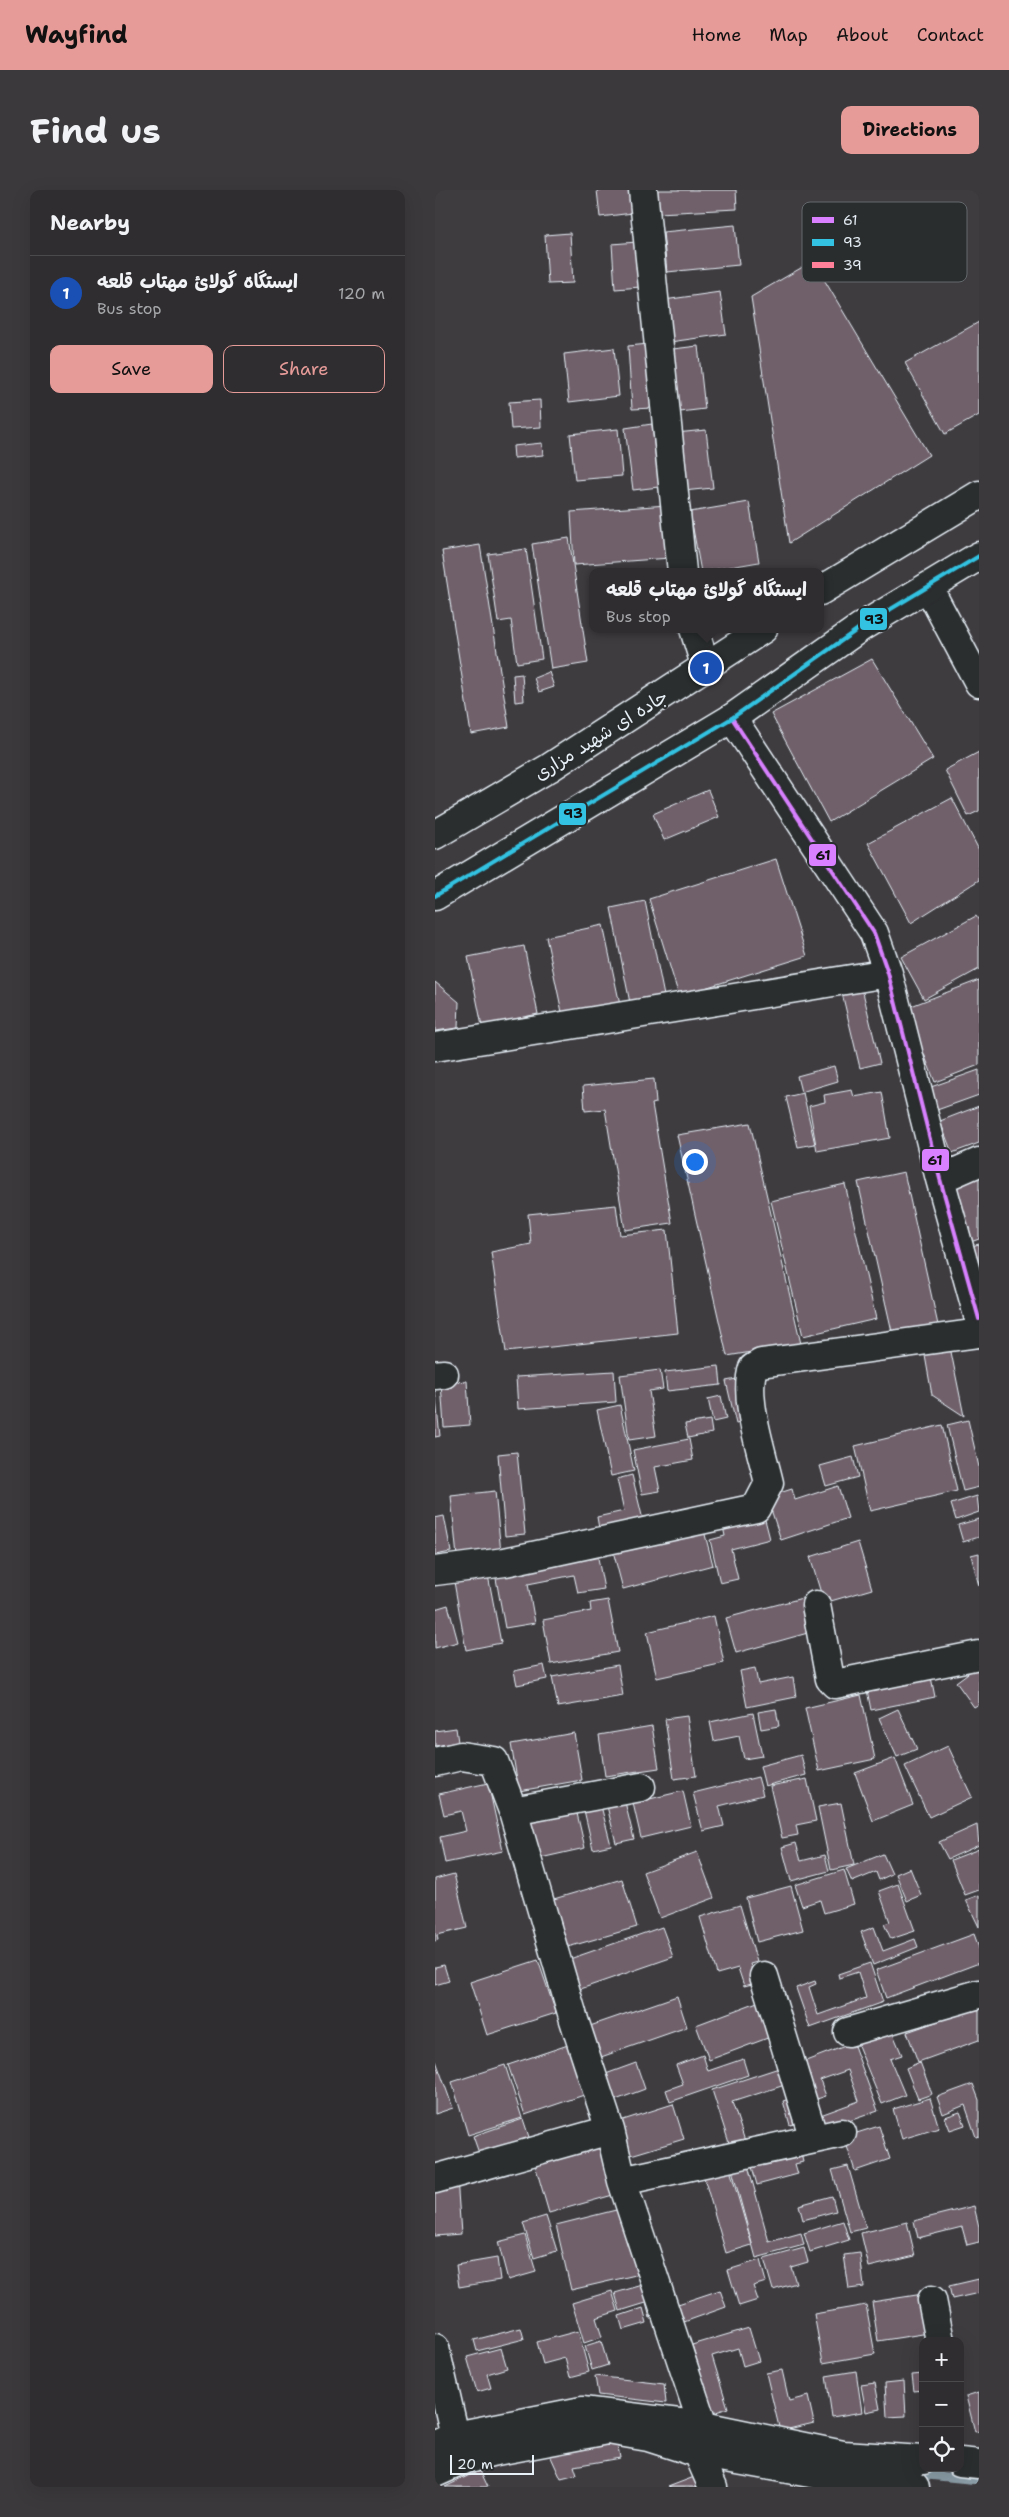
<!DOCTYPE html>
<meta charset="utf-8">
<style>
:root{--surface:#2f2d30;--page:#3b393c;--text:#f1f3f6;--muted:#a7a8ab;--line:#4a494c;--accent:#e69b98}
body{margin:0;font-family:"Shantell Sans","Playpen Sans Arabic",sans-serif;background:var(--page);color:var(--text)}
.controls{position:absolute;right:15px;bottom:15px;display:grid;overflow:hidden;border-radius:10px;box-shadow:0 5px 20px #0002}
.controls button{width:45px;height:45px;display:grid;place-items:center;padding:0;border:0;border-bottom:1px solid var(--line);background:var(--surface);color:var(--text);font:25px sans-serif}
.scale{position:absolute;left:15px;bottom:12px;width:84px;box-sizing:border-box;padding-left:5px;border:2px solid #e8f1f8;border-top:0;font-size:14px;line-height:18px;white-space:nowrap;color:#e8f1f8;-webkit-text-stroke:4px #2a2d2e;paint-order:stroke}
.you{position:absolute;left:259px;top:971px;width:18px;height:18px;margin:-12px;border:4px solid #fff;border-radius:50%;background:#1a73e8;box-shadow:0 0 0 8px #1a73e833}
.badge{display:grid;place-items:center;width:32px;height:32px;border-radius:50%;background:var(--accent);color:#fff;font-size:16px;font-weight:700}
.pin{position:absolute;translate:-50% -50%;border:2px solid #fff;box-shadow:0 1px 5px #0006}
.popup{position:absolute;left:154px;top:378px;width:235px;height:65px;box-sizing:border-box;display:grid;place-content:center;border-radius:10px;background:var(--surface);filter:drop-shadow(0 1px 4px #0005);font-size:16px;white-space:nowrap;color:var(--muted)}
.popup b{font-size:19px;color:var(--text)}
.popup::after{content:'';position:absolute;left:50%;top:100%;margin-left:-10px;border:10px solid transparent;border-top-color:var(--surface)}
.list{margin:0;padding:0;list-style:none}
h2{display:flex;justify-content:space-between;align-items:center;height:65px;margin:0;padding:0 20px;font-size:21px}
h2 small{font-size:16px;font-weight:400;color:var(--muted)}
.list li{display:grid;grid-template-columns:32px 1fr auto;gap:15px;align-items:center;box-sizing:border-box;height:75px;padding:0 20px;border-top:1px solid var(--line)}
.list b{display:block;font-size:19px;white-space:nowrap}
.list p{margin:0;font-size:16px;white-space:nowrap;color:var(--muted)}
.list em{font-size:16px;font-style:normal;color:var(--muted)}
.actions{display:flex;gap:10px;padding:15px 20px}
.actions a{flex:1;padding:11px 0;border:1px solid var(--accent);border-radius:10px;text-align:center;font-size:18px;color:var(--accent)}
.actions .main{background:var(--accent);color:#111}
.icon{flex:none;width:28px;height:28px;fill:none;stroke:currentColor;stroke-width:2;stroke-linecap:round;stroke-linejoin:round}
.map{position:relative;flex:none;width:544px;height:2297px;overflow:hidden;border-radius:10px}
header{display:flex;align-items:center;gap:30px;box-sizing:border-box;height:70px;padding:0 25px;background:var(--accent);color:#111}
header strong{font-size:24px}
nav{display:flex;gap:28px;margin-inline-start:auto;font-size:18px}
.intro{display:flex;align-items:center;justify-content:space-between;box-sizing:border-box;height:120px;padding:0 30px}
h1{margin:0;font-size:35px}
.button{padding:12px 22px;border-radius:10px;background:var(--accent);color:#111;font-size:18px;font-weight:700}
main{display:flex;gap:30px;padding:0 30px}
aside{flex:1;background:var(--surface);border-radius:10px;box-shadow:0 5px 20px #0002}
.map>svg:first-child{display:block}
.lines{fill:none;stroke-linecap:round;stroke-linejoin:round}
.stream{stroke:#8a9ca6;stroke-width:9}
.building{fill:#70606b;stroke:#e8f1f8}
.street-casing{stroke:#e8f1f8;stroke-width:31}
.secondary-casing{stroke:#e8f1f8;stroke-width:31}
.street{stroke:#2a2d2e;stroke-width:28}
.secondary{stroke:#2a2d2e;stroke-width:28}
.bus-1-casing{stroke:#2a2d2e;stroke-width:8}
.bus-2-casing{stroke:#2a2d2e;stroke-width:8}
.bus-1{stroke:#d880ff;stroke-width:4}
.bus-2{stroke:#33c2e2;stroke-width:4}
.labels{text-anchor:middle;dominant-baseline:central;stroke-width:4.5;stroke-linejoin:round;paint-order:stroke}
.street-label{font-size:18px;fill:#e8f1f8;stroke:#2a2d2e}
.key{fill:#2a2d2e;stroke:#63686b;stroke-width:1}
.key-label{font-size:14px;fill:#e8f1f8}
.line-badge{stroke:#2a2d2e;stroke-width:2}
.pale-badge-label{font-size:14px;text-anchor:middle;font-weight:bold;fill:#111}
</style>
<header>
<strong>Wayfind</strong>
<nav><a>Home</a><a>Map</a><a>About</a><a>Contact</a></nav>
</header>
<div class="intro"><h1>Find us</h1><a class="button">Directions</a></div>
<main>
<aside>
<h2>Nearby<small></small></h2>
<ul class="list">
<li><span class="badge" style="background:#1a4fb4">1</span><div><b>ایستگاه گولائ مهتاب قلعه</b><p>Bus stop</p></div><em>120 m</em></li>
</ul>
<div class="actions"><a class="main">Save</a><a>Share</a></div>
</aside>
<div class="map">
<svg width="544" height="2297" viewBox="0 0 544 2297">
<rect width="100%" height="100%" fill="#3f3c40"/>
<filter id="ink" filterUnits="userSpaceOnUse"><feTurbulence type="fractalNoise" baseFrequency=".02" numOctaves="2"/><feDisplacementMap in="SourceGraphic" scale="10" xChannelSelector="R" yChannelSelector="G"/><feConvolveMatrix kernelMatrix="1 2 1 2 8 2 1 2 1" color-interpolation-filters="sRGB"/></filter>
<g filter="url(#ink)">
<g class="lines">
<path class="stream" d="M472 2283 544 2290"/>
</g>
<path class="building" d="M162 0H195L198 23 165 27Z
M222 0H301L302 19 223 23Z
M505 32 513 69 468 79 460 42Z
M300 35 304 75 232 82 228 42Z
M135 43 138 93 113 94 110 45Z
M202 52 206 97 180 99 177 54Z
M378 71 494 265 354 353 316 107Z
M285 102 291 144 235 152 229 110Z
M544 132V225L510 244 470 173Z
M214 154 218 218 197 219 193 156Z
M263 156 270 219 245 222 238 159Z
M179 158 184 206 134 212 129 164Z
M105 210 106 237 76 239 74 212Z
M217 234 224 297 198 300 190 238Z
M183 239 187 286 140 290 135 244Z
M271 240 278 298 248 301 241 243Z
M107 253 108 265 79 268 78 256Z
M314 312 324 372 266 382 255 322Z
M232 315 235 368 139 375 136 322Z
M134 348 153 473 116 479 97 354Z
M45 355 74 537 36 544 7 361Z
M91 359 107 469 82 473 76 430 63 432 53 364Z
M437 469 498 569 394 632 336 524Z
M114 482 119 497 104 502 99 488Z
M87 484 89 511 80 512 78 485Z
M544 562V621L533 626 510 580Z
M273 600 284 627 229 650 218 624Z
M517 608 544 660V690L476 733 433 653Z
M341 669 372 766 244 806 214 709Z
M210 711 230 811 196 818 176 718Z
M541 726 544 731V779L489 809 466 767Z
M168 735 185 815 128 827 111 747Z
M89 756 103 824 47 836 33 767Z
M544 790V875L500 892 471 818Z
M0 792 24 812 23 838 0 841Z
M426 794 445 873 425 878 406 799Z
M399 876 403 891 366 902 362 886Z
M544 880V905L502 920 493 898Z
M219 889 221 913 217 914 237 1033 190 1040 170 919 150 921 148 896Z
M417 900 419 907 447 902 455 948 382 961 374 916 390 912 389 905Z
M368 903 380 954 363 957 351 907Z
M544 916V953L517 963 505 931Z
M315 933 366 1154 292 1166 242 945Z
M469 982 503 1135 458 1146 423 992Z
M544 984V1049L533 1053 511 997Z
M410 994 441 1129 368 1146 336 1011Z
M181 1015 185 1045 232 1040 243 1143 71 1162 56 1062 96 1054 93 1024Z
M544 1054V1089L533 1057Z
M515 1157 529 1226 497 1205 489 1160Z
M284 1176 286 1195 232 1201 230 1182Z
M225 1180 228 1199 214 1201 221 1246 194 1250 185 1185Z
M179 1181 181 1212 83 1219 81 1187Z
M307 1188 317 1230 301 1234 291 1191Z
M32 1191 35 1235 9 1237 6 1193Z
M0 1201 5 1246 0 1247Z
M286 1206 291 1229 278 1232 273 1209Z
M185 1215 199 1281 176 1286 162 1220Z
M275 1230 277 1243 253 1248 250 1234Z
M533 1230 544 1277V1297L528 1301 512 1235Z
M507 1235 522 1301 435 1321 420 1256Z
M254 1249 258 1270 220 1277 225 1301 207 1304 198 1260Z
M82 1262 90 1344 70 1346 63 1264Z
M418 1267 423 1287 391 1296 385 1276Z
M197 1285 209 1334 165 1344 162 1327 189 1321 182 1289Z
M403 1296 413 1328 346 1350 332 1307 357 1299 360 1310Z
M60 1301 66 1363 22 1367 16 1306Z
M542 1306 544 1322 521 1330 516 1314Z
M328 1322 335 1349 296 1359 303 1389 285 1393 275 1350 290 1346 287 1332Z
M9 1326 16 1362 0 1365V1328Z
M544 1329V1347L528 1352 523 1335Z
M268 1337 278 1375 188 1399 178 1361Z
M423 1352 437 1399 389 1413 375 1367Z
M162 1363 169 1399 143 1403 139 1385 93 1394 100 1433 70 1438 60 1383Z
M544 1363V1396L536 1365Z
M52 1380 66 1453 31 1460 18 1386Z
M371 1407 380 1441 301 1463 291 1428Z
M173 1410 183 1462 116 1474 108 1430 156 1421 155 1413Z
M13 1415 23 1452 0 1458V1419Z
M279 1426 289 1473 222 1488 212 1442Z
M109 1475 112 1489 82 1495 79 1481Z
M183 1475 188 1506 123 1517 117 1487Z
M544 1475V1514L539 1517 521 1492Z
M320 1478 323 1494 358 1487 361 1507 312 1517 305 1481Z
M496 1487 500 1507 436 1520 432 1500Z
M426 1505 440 1569 384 1581 370 1518Z
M341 1519 344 1536 326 1539 323 1522Z
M463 1519 482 1559 462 1567 444 1528Z
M318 1523 327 1566 309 1569 304 1546 279 1551 275 1532Z
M252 1526 261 1586 239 1589 230 1529Z
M217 1536 224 1578 170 1586 164 1545Z
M21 1538 23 1552 0 1556V1541Z
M139 1543 147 1590 84 1601 76 1554Z
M513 1556 537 1607 494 1627 470 1576Z
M366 1565 371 1585 330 1596 325 1576Z
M460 1568 478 1615 438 1631 420 1583Z
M323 1587 328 1605 284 1616 289 1636 268 1641 258 1603Z
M372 1589 381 1631 361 1635 363 1645 347 1648 335 1596Z
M53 1593 68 1661 10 1673 5 1647 31 1641 26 1621 9 1625 4 1604Z
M248 1601 256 1636 206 1648 198 1613Z
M190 1612 199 1649 181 1653 172 1616Z
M406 1613 419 1675 396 1680 383 1617Z
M166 1616 176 1655 158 1659 149 1620Z
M141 1619 150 1658 101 1669 92 1630Z
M542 1635 544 1655 513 1669 504 1652Z
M361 1653 366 1671 390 1665 394 1681 356 1691 347 1657Z
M544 1659V1700L530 1705 516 1670Z
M262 1662 279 1708 225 1728 208 1682Z
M448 1664 457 1684 444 1690 441 1682 417 1692 411 1679Z
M475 1678 486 1705 472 1711 461 1684Z
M409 1680 419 1714 389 1723 385 1710 367 1716 360 1695Z
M19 1684 32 1738 2 1745 3 1750 0 1751V1689Z
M187 1689 202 1737 126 1759 112 1711Z
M463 1694 480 1741 456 1749 449 1734 455 1732 444 1701Z
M356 1696 368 1740 322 1752 311 1708Z
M544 1705V1737L531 1710Z
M305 1715 322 1772 315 1774 321 1793 309 1796 303 1778 282 1784 265 1727Z
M227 1737 238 1767 137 1802 126 1772Z
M439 1737 448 1761 480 1749 483 1757 438 1775 426 1742Z
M539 1744 544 1758V1773L451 1808 441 1780Z
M103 1770 121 1823 52 1845 35 1792Z
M435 1773 448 1812 375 1838 361 1798 380 1791 381 1794 374 1797 383 1825 431 1808 423 1782 404 1788 403 1784Z
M9 1775 14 1791 0 1795V1777Z
M242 1806 252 1837 166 1867 155 1836Z
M325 1811 338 1846 274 1870 261 1835Z
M544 1817V1850L483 1872 472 1842Z
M456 1839 467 1865 455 1869 470 1905 447 1914 422 1853Z
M418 1853 443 1921 385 1941 380 1927 424 1911 413 1880 385 1890 391 1906 376 1911 363 1874Z
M133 1855 149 1905 90 1925 73 1875Z
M268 1865 273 1881 308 1869 313 1885 235 1912 231 1900 248 1894 241 1875Z
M0 1868 18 1918 0 1924Z
M485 1872 497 1904 483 1909 471 1878Z
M201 1873 210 1899 178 1911 168 1885Z
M70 1875 87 1928 33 1945 17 1892Z
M350 1876 356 1893 297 1912 310 1951 295 1956 277 1900Z
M538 1894 544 1910V1946L541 1947 530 1915 508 1924 502 1907Z
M360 1907 367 1932 355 1935 348 1911Z
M495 1908 504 1938 467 1949 458 1919Z
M238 1914 249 1949 196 1965 185 1931Z
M525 1922 530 1935 515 1940 510 1927Z
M88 1929 95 1950 45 1966 38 1946Z
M444 1936 455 1969 420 1981 409 1947Z
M170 1950 185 2003 114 2023 99 1971Z
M365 1960 368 1972 360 1974 363 1984 322 1995 316 1973Z
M312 1972 334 2052 366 2043 369 2055 321 2068 296 1976Z
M294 1976 317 2055 291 2063 268 1984Z
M413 1976 431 2038 415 2042 397 1980Z
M22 1988 26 2044 0 2046V1989Z
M397 2006 401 2021 368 2030 364 2015Z
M539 2016 544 2037V2052L532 2055 527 2037 483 2048 479 2031Z
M189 2018 205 2084 136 2100 121 2035Z
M111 2026 122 2061 99 2068 88 2033Z
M408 2031 414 2050 375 2062 369 2043Z
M472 2032 480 2066 434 2077 426 2043Z
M90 2045 101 2082 73 2090 63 2052Z
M369 2058 373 2072 356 2077 361 2093 338 2100 329 2069Z
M425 2063 429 2097 414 2099 409 2065Z
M62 2068 65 2090 24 2097 21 2075Z
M325 2070 331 2092 318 2096 323 2110 304 2116 293 2080Z
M544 2089V2103L517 2109 514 2096Z
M218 2092 227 2124 215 2128 211 2113 185 2121 180 2103Z
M285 2100 291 2117 249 2132 243 2114Z
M177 2101 183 2121 161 2128 167 2147 149 2153 137 2113Z
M488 2104 494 2143 443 2151 437 2112Z
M431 2115 440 2164 388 2173 379 2124Z
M208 2118 212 2133 188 2140 184 2126Z
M86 2138 89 2149 42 2161 39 2150Z
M314 2138 324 2171 308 2176 303 2158 277 2166 293 2218 278 2223 257 2155Z
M143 2141 154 2182 135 2187 130 2168 108 2174 102 2152Z
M166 2151 173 2175 157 2180 150 2156Z
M66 2158 72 2178 52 2184 56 2198 42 2202 32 2167Z
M347 2180 354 2211 373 2206 379 2233 345 2241 331 2183Z
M421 2181 427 2222 397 2227 391 2186Z
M488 2184V2200L479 2201 477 2185Z
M160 2186 229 2194 231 2213 163 2205Z
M469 2191 471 2226 452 2227 450 2193Z
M440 2193 445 2219 431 2222 426 2195Z
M544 2202V2241L540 2242 531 2206Z
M181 2245 185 2268 139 2276 142 2285 126 2289 110 2254Z
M45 2280 53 2297H10Z
M267 2284 272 2297H233Z"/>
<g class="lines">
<defs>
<path id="street" d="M208 0 247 382
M493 397 544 493
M259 439 271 478
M297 528 439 743 453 783 505 989 544 1129
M0 857 453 783
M505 989 544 972
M0 1185 9 1184
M0 1381 70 1372 321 1318 334 1293C327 1262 308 1208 318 1178L326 1173 544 1143
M381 1415 395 1489 400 1494 544 1465
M0 1572 26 1566 59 1571 78 1621 139 1830 175 1940 187 1991 268 2236
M78 1621 206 1597
M329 1786 379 1949
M413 1842 544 1804
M0 1989 175 1940
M187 1991 407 1943
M497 2110 505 2151
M0 2158 20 2246
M0 2255 20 2246 147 2221 268 2236 408 2265 488 2270
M263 2263 278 2297
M525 2272 544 2274
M0 2283 31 2269 56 2262 173 2240 213 2247 263 2263 414 2290 480 2297"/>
<path id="secondary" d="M385 401 544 305
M0 645 114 578 328 439
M0 706 297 528 426 437 544 366"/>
</defs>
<use href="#street" class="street-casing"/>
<use href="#secondary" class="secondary-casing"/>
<use href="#street" class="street"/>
<use href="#secondary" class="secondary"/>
<defs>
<path id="bus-1" d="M297 528 439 743 453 783 505 989 544 1129"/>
<path id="bus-2" d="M0 706 297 528 426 437 544 366"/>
</defs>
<use href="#bus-1" class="bus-1-casing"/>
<use href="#bus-2" class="bus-2-casing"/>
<use href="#bus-1" class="bus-1"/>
<use href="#bus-2" class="bus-2"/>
</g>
</g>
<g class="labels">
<g class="street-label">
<text transform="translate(166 545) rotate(-32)">جاده ای شهید مزاری</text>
</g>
</g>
<rect x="367" y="12" width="165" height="80" rx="8" class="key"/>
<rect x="377" y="27" width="22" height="6" fill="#d880ff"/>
<rect x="377" y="49" width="22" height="7" fill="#33c2e2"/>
<rect x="377" y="72" width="22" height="6" fill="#ff8098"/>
<g class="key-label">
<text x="408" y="35">61</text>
<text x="408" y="57">93</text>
<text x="408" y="80">39</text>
</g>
<g class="line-badge">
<rect x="424" y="417" width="29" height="24" rx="5" fill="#33c2e2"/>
<rect x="123" y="612" width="29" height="24" rx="5" fill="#33c2e2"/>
<rect x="373" y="653" width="29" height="24" rx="5" fill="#d880ff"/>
<rect x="486" y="958" width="29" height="24" rx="5" fill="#d880ff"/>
</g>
<g class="pale-badge-label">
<text x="439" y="434">93</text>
<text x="138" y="628">93</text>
<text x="388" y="670">61</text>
<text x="500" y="975">61</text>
</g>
</svg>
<div class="controls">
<button>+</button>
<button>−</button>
<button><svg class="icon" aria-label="locate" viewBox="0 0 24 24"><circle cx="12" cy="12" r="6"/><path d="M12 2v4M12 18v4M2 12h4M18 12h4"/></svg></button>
</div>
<div class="scale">20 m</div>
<div class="you"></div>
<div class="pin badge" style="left:271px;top:478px;background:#1a4fb4">1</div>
<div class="popup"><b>ایستگاه گولائ مهتاب قلعه</b>Bus stop</div>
</div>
</main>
